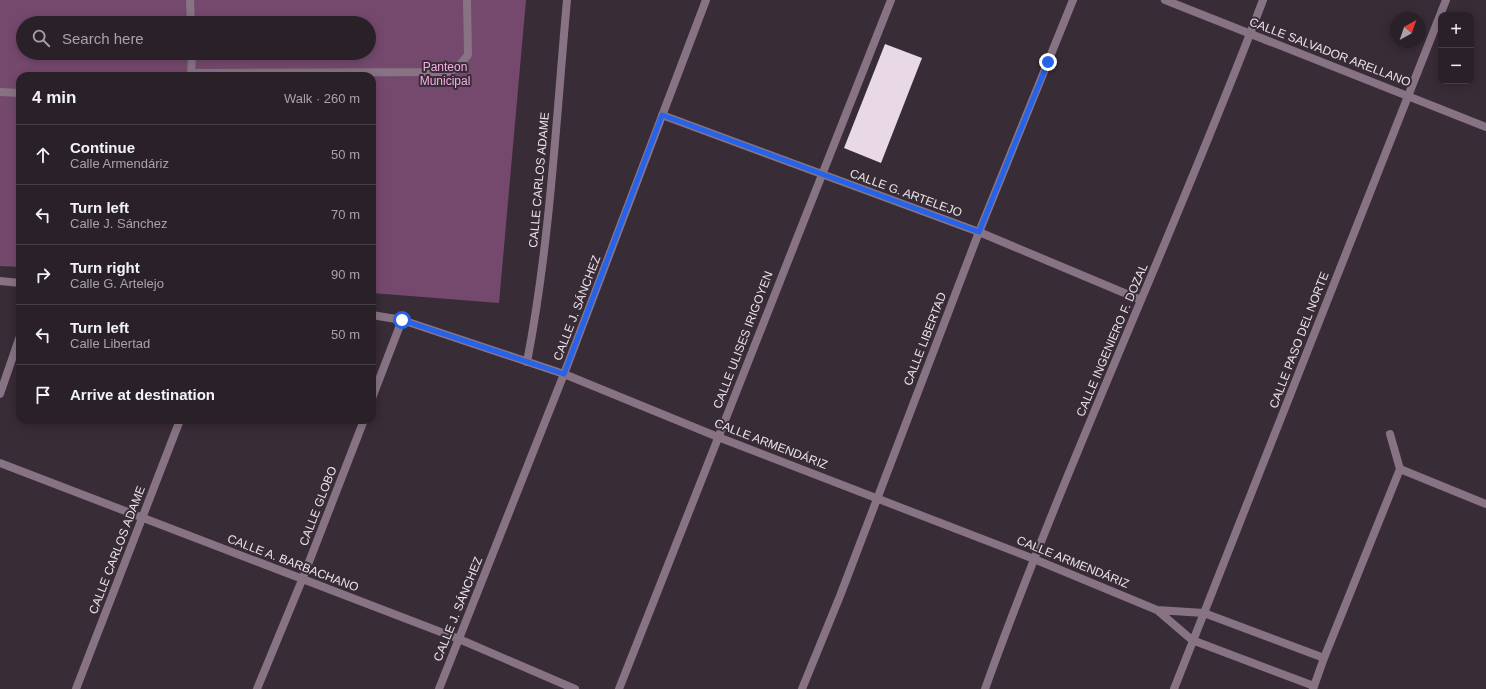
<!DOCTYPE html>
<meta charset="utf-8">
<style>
:root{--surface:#2a2128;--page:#322930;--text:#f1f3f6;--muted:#a5a3a8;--line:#463e45}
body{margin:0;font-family:Helvetica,sans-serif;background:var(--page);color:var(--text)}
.controls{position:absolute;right:12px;top:12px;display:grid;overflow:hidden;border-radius:8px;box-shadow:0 2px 10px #0003}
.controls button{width:36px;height:36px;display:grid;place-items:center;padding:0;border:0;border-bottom:1px solid var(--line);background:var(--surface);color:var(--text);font:20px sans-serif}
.compass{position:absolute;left:1390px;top:12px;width:36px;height:36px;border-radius:50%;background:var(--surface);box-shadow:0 2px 10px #0003;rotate:40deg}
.stop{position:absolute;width:12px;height:12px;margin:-9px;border:3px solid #2563eb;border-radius:50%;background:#fff}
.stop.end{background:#2563eb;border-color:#fff;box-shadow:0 1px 4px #0008}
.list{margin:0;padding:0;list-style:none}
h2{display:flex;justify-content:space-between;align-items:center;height:52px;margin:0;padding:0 16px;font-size:17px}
h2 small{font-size:13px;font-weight:400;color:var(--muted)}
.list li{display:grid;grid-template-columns:26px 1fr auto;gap:12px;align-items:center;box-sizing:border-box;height:60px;padding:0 16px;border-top:1px solid var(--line)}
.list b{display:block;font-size:15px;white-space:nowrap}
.list p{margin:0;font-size:13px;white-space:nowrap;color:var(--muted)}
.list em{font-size:13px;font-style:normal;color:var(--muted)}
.icon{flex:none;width:22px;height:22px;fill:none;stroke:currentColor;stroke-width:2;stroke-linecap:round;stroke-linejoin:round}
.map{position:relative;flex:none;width:1486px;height:689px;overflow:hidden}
.search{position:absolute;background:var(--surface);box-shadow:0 2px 10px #0003;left:16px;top:16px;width:360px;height:44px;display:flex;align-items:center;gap:10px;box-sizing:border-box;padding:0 14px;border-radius:22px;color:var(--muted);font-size:15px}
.panel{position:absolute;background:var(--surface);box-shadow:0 2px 10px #0003;left:16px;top:72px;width:360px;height:352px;border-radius:12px}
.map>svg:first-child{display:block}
.green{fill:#74496d;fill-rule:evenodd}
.building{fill:#e9d9e6}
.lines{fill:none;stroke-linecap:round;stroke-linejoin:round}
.service{stroke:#887384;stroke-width:8}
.minor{stroke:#887384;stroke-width:8}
.tertiary{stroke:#887384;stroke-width:8}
.route{stroke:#2563eb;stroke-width:5}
.labels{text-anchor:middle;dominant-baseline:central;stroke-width:4;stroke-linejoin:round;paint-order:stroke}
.street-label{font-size:12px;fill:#ebe3e9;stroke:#382c36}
.park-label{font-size:12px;fill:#f5aee8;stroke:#382c36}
</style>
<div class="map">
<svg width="1486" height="689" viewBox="0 0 1486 689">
<rect width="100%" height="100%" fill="#382c36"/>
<path class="green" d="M0 0H526L499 303 372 293V76H20V267L0 266ZM23 23H369V53H23Z"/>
<path class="building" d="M885 44 922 58 881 163 844 148Z"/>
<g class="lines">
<path class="service" d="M190 0 191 23
M193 73 448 72 457 68 468 55 467 0
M191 76 192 53
M0 92 20 93"/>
<path class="minor" d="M1165 0 1486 127
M662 115 979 232 1141 300
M0 281 20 283
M372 315 402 320 564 374 718 437 1034 559 1157 610 1192 640 1314 686
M527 362C550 243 556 121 567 0
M0 394 20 336
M372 398 402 320
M1390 434 1400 469
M0 463 459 639 575 689
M1400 469 1486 504
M1157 610 1204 613 1324 658
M76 689 180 420
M257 689 302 580 364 420
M439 689 564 374 706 0
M619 689 891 0
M985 689C1069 456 1175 232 1263 0
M1174 689 1446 0
M1313 689 1324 658 1400 469"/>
<path class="tertiary" d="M802 689 840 596 979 232 1073 0"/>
</g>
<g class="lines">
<path class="route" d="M402 320 564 374 662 115 979 232 1048 62"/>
</g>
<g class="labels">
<g class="street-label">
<text transform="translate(1330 52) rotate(21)">CALLE SALVADOR ARELLANO</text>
<text transform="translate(539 180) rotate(-85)">CALLE CARLOS ADAME</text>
<text transform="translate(906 193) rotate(20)">CALLE G. ARTELEJO</text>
<text transform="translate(577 308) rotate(-69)">CALLE J. SÁNCHEZ</text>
<text transform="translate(925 339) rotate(-69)">CALLE LIBERTAD</text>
<text transform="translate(743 340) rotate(-69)">CALLE ULISES IRIGOYEN</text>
<text transform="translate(1112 340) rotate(-67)">CALLE INGENIERO F. DOZAL</text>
<text transform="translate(1299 340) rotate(-69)">CALLE PASO DEL NORTE</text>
<text transform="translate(771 444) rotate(21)">CALLE ARMENDÁRIZ</text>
<text transform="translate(318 506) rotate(-69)">CALLE GLOBO</text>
<text transform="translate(117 550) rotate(-69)">CALLE CARLOS ADAME</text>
<text transform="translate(1073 562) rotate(22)">CALLE ARMENDÁRIZ</text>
<text transform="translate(293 563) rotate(21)">CALLE A. BARBACHANO</text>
<text transform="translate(458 609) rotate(-68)">CALLE J. SÁNCHEZ</text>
</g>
<g class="park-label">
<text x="445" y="67">Panteon<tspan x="445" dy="14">Municipal</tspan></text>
</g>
</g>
</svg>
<div class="controls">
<button>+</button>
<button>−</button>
</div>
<svg class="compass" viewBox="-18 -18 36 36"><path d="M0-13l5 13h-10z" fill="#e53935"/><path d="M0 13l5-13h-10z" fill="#a5a3a8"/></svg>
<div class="stop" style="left:402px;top:320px"></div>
<div class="stop end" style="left:1048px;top:62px"></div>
<div class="search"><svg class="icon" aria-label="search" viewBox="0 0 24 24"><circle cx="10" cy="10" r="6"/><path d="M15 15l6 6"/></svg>Search here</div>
<section class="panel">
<h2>4 min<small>Walk · 260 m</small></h2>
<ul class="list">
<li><svg class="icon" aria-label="ahead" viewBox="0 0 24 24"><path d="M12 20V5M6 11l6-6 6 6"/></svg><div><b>Continue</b><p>Calle Armendáriz</p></div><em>50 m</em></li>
<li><svg class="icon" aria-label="left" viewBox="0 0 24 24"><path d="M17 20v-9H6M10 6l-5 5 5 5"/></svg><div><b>Turn left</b><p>Calle J. Sánchez</p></div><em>70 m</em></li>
<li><svg class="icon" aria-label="right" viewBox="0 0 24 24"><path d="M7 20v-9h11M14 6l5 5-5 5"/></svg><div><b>Turn right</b><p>Calle G. Artelejo</p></div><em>90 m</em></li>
<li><svg class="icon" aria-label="left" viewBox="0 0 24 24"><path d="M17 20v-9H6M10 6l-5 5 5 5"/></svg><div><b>Turn left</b><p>Calle Libertad</p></div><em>50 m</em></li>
<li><svg class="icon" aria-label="arrive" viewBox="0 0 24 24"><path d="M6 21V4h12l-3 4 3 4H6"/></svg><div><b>Arrive at destination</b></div></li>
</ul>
</section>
</div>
